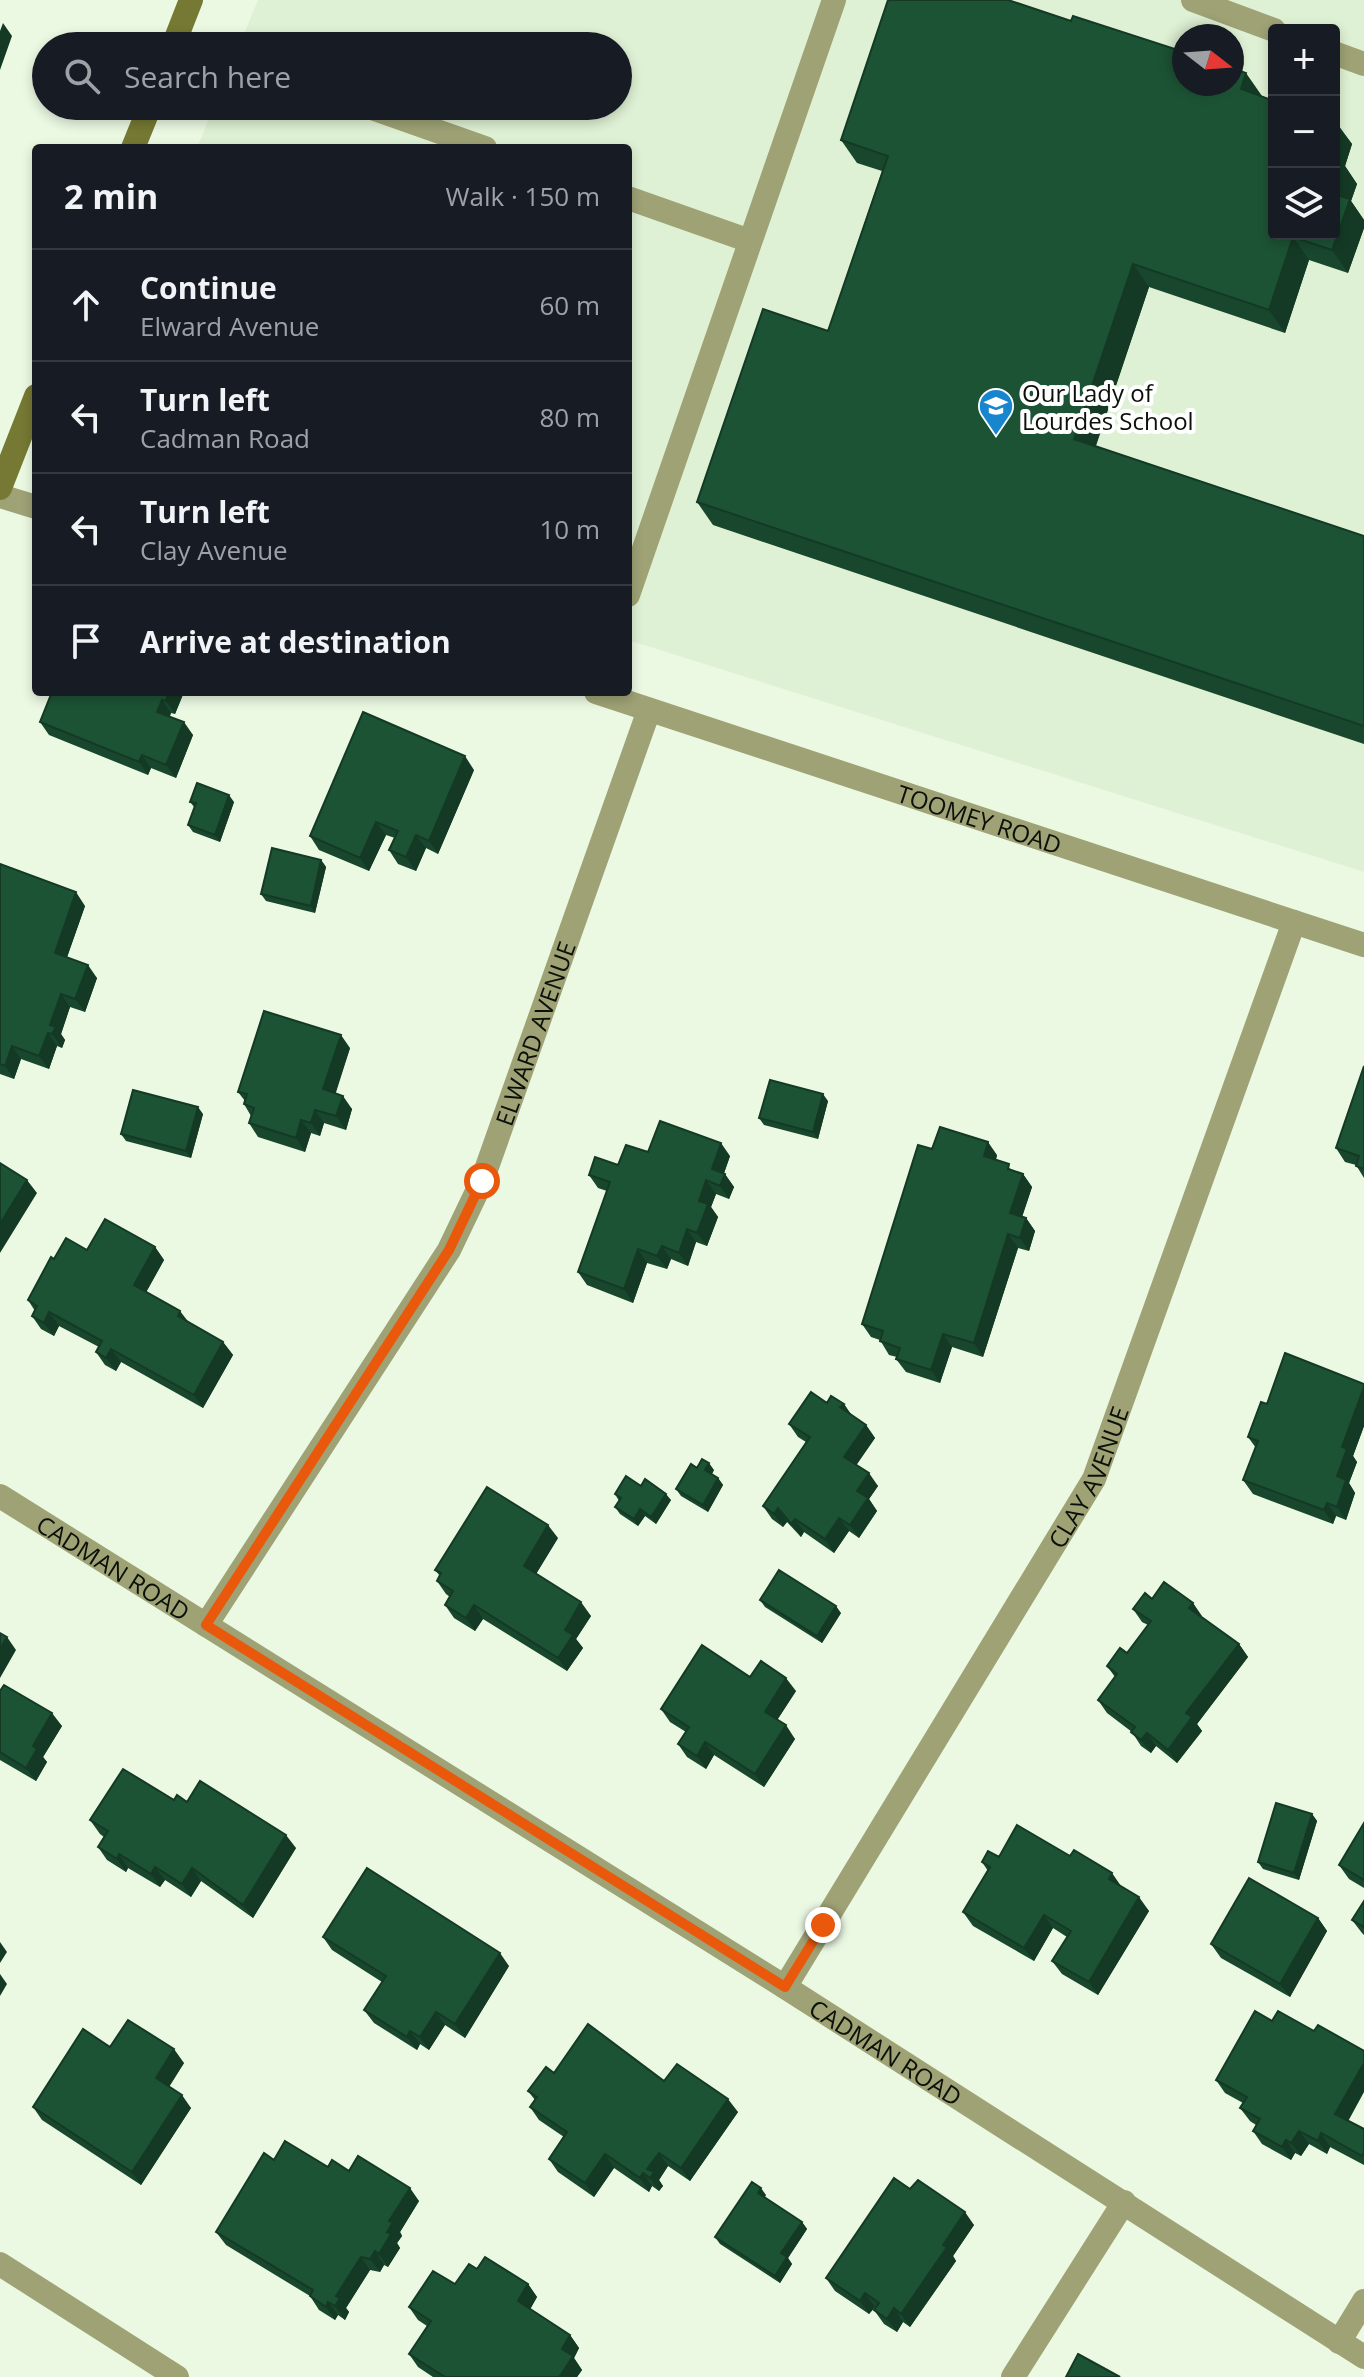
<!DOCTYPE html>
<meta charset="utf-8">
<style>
:root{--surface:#171b24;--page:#20242c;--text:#f1f3f6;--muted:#9ea1a6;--line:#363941}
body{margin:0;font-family:"Open Sans",sans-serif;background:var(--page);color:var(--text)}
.controls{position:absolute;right:24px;top:24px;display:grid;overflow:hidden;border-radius:8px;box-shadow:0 4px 12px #0003}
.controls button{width:72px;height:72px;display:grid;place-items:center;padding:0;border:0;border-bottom:2px solid var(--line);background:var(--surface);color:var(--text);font:40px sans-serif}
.compass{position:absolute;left:1172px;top:24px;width:72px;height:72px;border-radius:50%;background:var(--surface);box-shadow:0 4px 12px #0003;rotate:107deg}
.stop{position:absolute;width:24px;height:24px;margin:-18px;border:6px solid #ea580c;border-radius:50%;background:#fff}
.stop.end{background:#ea580c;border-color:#fff;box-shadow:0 2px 8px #0008}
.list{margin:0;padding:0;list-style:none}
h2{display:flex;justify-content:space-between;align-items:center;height:104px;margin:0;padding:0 32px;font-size:34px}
h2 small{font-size:26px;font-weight:400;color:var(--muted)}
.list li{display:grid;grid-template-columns:52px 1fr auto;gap:24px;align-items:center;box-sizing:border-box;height:112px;padding:0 32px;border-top:2px solid var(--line)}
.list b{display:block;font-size:30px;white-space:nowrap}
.list p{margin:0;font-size:26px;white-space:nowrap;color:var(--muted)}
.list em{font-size:26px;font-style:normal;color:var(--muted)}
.icon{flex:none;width:44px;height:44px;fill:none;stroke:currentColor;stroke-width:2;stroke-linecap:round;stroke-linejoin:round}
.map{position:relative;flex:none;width:1364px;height:2377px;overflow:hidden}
.search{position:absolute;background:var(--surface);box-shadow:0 4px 12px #0003;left:32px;top:32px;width:600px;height:88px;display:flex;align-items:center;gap:20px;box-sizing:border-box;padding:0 28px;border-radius:44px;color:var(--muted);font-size:30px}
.panel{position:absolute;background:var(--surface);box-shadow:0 4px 12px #0003;left:32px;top:144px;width:600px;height:552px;border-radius:8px}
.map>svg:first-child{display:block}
.built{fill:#dff1d4;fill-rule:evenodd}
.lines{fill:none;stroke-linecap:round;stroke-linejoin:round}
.lane{stroke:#9ea275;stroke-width:24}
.street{stroke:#9ea275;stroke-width:24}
.secondary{stroke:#767933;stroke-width:24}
.wall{fill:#19472e}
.shaded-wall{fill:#143a25}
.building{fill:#1d5335;stroke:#143a25;stroke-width:2}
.route{stroke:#ea580c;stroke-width:10}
.labels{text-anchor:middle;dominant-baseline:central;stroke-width:8;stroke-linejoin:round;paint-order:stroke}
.poi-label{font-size:24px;fill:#0b1009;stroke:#fff;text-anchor:start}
.street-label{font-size:24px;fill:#0b1009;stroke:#fff}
</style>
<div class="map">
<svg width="1364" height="2377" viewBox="0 0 1364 2377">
<rect width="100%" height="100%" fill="#ebf9e3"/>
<path class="built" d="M258 0H1364V872L628 640V148H197L214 106H618V46H239ZM1274 30H1334V234H1274ZM1184 36H1232V84H1184Z"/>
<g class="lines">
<path class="lane" d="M1193 0 1274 30
M176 39 196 46
M1334 53 1364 64
M366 106 485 148
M628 198 750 241
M628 595 834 0"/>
<g class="street">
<path d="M0 496 36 507"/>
<path id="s1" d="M596 692 1364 945"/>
<path id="s2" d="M0 1496 785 1987 1364 2357"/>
<path id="s3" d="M206 1625 449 1250 482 1181 649 710"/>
<path id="s4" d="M785 1987 1094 1479 1294 922"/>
<path d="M0 2264 177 2377"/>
<path d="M1339 2342 1364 2301"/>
<path d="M1013 2377 1124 2202"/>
</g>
<path class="secondary" d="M173 46 191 0
M133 148 150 106
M0 488 36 396"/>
</g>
<path class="wall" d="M1262 96 1334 121 1352 144 1345 166 1357 184 1351 201 1364 220V228L1348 273 1309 260 1285 333 1149 287 1096 446 1364 536V744L713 525 697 502 828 331 882 171 857 163 841 140Z
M184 692 175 714 171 713 170 716 193 735 176 778 151 768 148 775 49 735 40 722Z
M474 770 438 854 426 848 416 871 398 864 389 850 395 838 386 835 369 871 319 850 310 836Z
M190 802H234L220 842 193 832 188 825 195 808Z
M321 860 326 867 315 913 266 901 261 894Z
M0 864 85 906 67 957 97 978 85 1012 70 1007 61 1034 65 1040 62 1048 57 1046 49 1069 21 1059 14 1079 0 1074Z
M350 1048 335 1093 352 1109 346 1130 324 1123 320 1136 311 1133 305 1152 258 1137 249 1123 251 1116 244 1104 245 1101 238 1092Z
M1364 1066V1178L1356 1165 1345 1162 1336 1148Z
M828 1101 818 1139 764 1125 759 1118Z
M203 1114 191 1158 126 1141 121 1134Z
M932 1149 997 1155 996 1160 1014 1171 1023 1174 1032 1187 1022 1217 1026 1218 1035 1231 1029 1251 1018 1248 983 1357 952 1347 940 1383 906 1372 896 1359 897 1357 889 1355 880 1340 871 1337 862 1324Z
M648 1152 730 1156 724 1173 734 1187 729 1199 716 1194 711 1207 718 1217 707 1246 696 1242 688 1266 671 1259 667 1269 647 1263 633 1303 587 1285 578 1272 607 1191 598 1188 589 1175 618 1165Z
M155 1247 164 1260 146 1292 188 1323 223 1342 233 1355 203 1408 121 1362 116 1371 105 1365 96 1352 99 1347 59 1326 54 1336 41 1329 32 1316 35 1311 28 1300 54 1259 87 1250Z
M1364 1387V1426L1353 1456 1357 1462 1349 1483 1355 1493 1346 1520 1336 1516 1333 1524 1253 1494 1243 1480 1256 1448 1248 1437 1267 1404Z
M827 1403 844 1404 851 1415 866 1425 875 1438 856 1465 878 1486 869 1499 877 1511 859 1538 849 1531 834 1553 804 1532 801 1537 787 1522 783 1527 772 1519 763 1506 806 1442 798 1437 789 1424Z
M697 1468 714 1470 712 1474 718 1478 723 1485 708 1512 681 1496 676 1489Z
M641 1486 671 1500 656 1524 645 1516 638 1526 620 1514 615 1507 619 1501 615 1494Z
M558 1538 536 1574 591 1616 576 1639 583 1648 567 1671 483 1619 475 1631 454 1618 445 1605 450 1597 446 1594 437 1581 440 1576 435 1570Z
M1152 1599 1193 1603 1201 1617 1239 1644 1248 1657 1197 1724 1202 1731 1177 1763 1156 1746 1151 1753 1141 1746 1132 1732 1107 1713 1098 1700 1115 1677 1107 1666 1127 1653 1148 1625 1142 1622 1133 1609Z
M760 1600 841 1613 822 1643 765 1607Z
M750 1677 796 1691 777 1720 795 1739 764 1787 714 1755 706 1769 687 1757 678 1744 686 1732 670 1722 661 1709Z
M0 1691 62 1726 43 1757 47 1762 36 1781 0 1760Z
M174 1800 187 1802 296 1848 253 1918 201 1881 191 1897 165 1880 160 1887 128 1868 126 1872 107 1860 98 1847 104 1837 100 1834 90 1820Z
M1312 1814 1317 1821 1299 1880 1263 1869 1258 1862Z
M1364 1823V1888L1349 1879 1339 1865Z
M999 1857 1121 1886 1149 1911 1098 1995 1062 1974 1052 1961 1067 1937 1053 1928 1034 1961 973 1926 963 1912 988 1871 982 1862Z
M1364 1901V1935L1362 1933 1352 1920Z
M1318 1918 1327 1931 1290 1997 1221 1958 1211 1944Z
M323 1937 509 1966 465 2038 445 2025 429 2050 420 2044 417 2050 374 2023 364 2010 382 1982 332 1950Z
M110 2047 184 2063 169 2086 191 2108 141 2185 42 2120 33 2107Z
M554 2073 664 2081 738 2112 690 2181 668 2166 659 2180 663 2186 659 2191 652 2186 649 2192 614 2168 594 2197 558 2172 549 2159 564 2137 539 2120 530 2107 535 2100 528 2091Z
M1216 2080 1348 2121 1364 2129V2165L1330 2147 1327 2154 1309 2144 1301 2156 1295 2153 1291 2160 1262 2144 1253 2131 1256 2125 1250 2121 1240 2108 1243 2103 1225 2093Z
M274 2160 349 2171 419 2201 400 2232 402 2236 397 2243 400 2248 388 2267 384 2265 380 2272 370 2270 346 2308 349 2312 345 2320 338 2315 335 2320 319 2310 310 2296 226 2245 216 2232Z
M910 2189 974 2225 953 2256 956 2261 910 2327 903 2322 897 2332 884 2324 874 2310 876 2308 875 2307 869 2314 835 2291 826 2278Z
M766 2195 765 2197 802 2222 807 2229 788 2258 792 2264 780 2283 720 2244 715 2237Z
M477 2269 528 2284 537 2297 530 2309 570 2335 579 2348 574 2358 582 2370 577 2377H433L418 2367 409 2354 427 2326 418 2320 409 2307 455 2284Z"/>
<path class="shaded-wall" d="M3 23 12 36 0 70V31Z
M1246 73 1262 96 1257 112 1241 89Z
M1336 122 1352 144 1345 166 1357 184 1351 201 1364 220V228L1348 273 1332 250 1334 198V126Z
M1293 237 1309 260 1285 333 1269 310Z
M1133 264 1149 287 1090 462 1074 439Z
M169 692H184L175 714 166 701Z
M162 700 171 713 166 725 157 712Z
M184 722 193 735 176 778 166 765Z
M142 755 151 768 148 775 139 762Z
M465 756 474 770 438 854 429 841Z
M229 795 234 802 220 842 215 835Z
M376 822 386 835 369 871 360 858Z
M416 835 426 848 416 871 406 857Z
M321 860 326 867 315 913 311 906Z
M76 892 85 906 64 966 55 953Z
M88 965 97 978 85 1012 75 999Z
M61 994 70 1007 61 1034 65 1040 62 1048 52 1034 50 1025Z
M48 1033 57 1046 49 1069 39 1056Z
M341 1035 350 1048 333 1102 323 1089Z
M12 1046 21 1059 14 1079 5 1066Z
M823 1094 828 1101 818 1139 813 1132Z
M343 1096 352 1109 346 1130 336 1116Z
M198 1107 203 1114 191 1158 186 1151Z
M315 1110 324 1123 320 1136 311 1123Z
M301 1120 311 1133 305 1152 296 1138Z
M988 1142 997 1155 993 1169 984 1156Z
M721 1143 730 1156 721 1182 712 1169Z
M725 1174 734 1187 729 1199 720 1186Z
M1023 1174 1032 1187 1019 1226 1010 1213Z
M27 1180 37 1193 0 1253V1224Z
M706 1180 716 1194 711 1207 718 1217 707 1246 697 1233 699 1201Z
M1026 1218 1035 1231 1029 1251 1020 1238Z
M687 1229 696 1242 688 1266 679 1253Z
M1008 1234 1018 1248 983 1357 974 1343Z
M662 1246 671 1259 667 1269 657 1256Z
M155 1247 164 1260 143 1298 134 1285Z
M638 1249 647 1263 633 1303 624 1289Z
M180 1311 190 1324 178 1316Z
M49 1312 59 1326 54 1336 44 1323Z
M943 1334 952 1347 940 1383 931 1370Z
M223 1342 233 1355 203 1408 194 1395Z
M111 1349 121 1362 116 1371 106 1358Z
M1364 1387V1426L1353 1456 1357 1462 1349 1483 1355 1493 1346 1520 1337 1507V1476L1342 1447Z
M844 1404 853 1417 840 1407Z
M866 1425 875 1438 853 1470 844 1457Z
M709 1463 714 1470 710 1477 705 1470Z
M869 1473 878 1486 869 1499 877 1511 859 1538 850 1525 857 1491Z
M718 1478 723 1485 708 1512 703 1505Z
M666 1494 671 1500 656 1524 651 1517Z
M1327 1503 1336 1516 1333 1524 1324 1510Z
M778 1508 787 1522 783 1527 774 1514Z
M640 1509 645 1516 638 1526 634 1519Z
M839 1518 849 1531 834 1553 825 1539Z
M795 1519 804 1532 801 1537 791 1524Z
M548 1525 558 1538 533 1579 524 1566Z
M581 1602 591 1616 576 1639 583 1648 567 1671 558 1658 565 1630Z
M1193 1603 1202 1616 1198 1621 1189 1608Z
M474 1605 483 1619 475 1631 466 1618Z
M836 1606 841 1613 822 1643 817 1636Z
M7 1637 16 1650 0 1678V1649Z
M1239 1644 1248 1657 1197 1724 1202 1731 1177 1763 1168 1750 1186 1713Z
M786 1678 796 1691 774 1725 765 1712Z
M52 1713 62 1726 43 1757 47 1762 36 1781 26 1768 33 1746Z
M786 1725 795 1739 764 1787 755 1774Z
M1147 1733 1156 1746 1151 1753 1141 1740Z
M705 1742 714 1755 706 1769 697 1756Z
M1312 1814 1317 1821 1299 1880 1294 1873Z
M286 1835 296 1848 253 1918 243 1905Z
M119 1854 128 1868 126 1872 117 1859Z
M155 1867 165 1880 160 1887 151 1874Z
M192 1868 201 1881 191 1897 182 1884Z
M1112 1873 1121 1886 1118 1893 1109 1879Z
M1139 1897 1149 1911 1098 1995 1089 1982Z
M1044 1915 1053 1928 1034 1961 1024 1948Z
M1318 1918 1327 1931 1290 1997 1280 1984Z
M0 1942 7 1952 0 1963Z
M500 1953 509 1966 465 2038 455 2024Z
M0 1974 7 1984 0 1996Z
M436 2012 445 2025 429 2050 420 2037Z
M410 2031 420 2044 417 2050 407 2037Z
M174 2049 184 2063 166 2092 156 2078Z
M1364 2063V2092L1345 2127 1335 2114Z
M182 2095 191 2108 141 2185 132 2172Z
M728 2099 738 2112 690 2181 681 2168Z
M1299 2131 1309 2144 1301 2156 1291 2143Z
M1321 2133 1330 2147 1327 2154 1318 2141Z
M1286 2140 1295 2153 1291 2160 1282 2147Z
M659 2153 668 2166 659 2180 663 2186 659 2191 650 2178 647 2169Z
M605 2154 614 2168 594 2197 585 2183Z
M643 2173 652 2186 649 2192 640 2178Z
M410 2188 419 2201 400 2232 402 2236 397 2243 400 2248 388 2267 379 2254 389 2221Z
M761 2188 766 2195 763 2200 758 2193Z
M965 2212 974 2225 953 2256 956 2261 910 2327 901 2314 943 2245Z
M802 2222 807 2229 788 2258 792 2264 780 2283 775 2276 781 2253Z
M375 2251 384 2265 380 2272 370 2259Z
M361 2257 370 2270 346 2308 349 2312 345 2320 335 2306 336 2296Z
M528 2284 537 2297 527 2315 518 2301Z
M865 2293 875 2307 869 2314 860 2301Z
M328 2302 338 2315 335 2320 326 2307Z
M894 2308 903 2322 897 2332 887 2319Z
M570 2335 579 2348 574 2358 582 2370 577 2377H560L562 2349Z"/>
<path class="building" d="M888 0H1008L1071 21 1073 16 1184 52V84H1232V68L1246 73 1241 89 1274 101V234H1334V194L1350 199 1332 250 1293 237 1269 310 1133 264 1074 439 1364 536V726L697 502 763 309 828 331 888 156 841 140Z
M1334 159 1341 161 1334 182Z
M52 692H169L166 701 162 700 157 712 184 722 166 765 142 755 139 762 40 722Z
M363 712 465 756 429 841 416 835 406 857 389 850 398 831 376 822 360 858 310 836Z
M197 783 229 795 215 835 188 825 196 803 190 802Z
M272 848 321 860 311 906 261 894Z
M0 864 76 892 55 953 88 965 75 999 61 994 50 1025 56 1027 52 1034 48 1033 39 1056 12 1046 5 1066 0 1064Z
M264 1011 341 1035 323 1089 343 1096 336 1116 315 1110 311 1123 301 1120 296 1138 249 1123 254 1108 244 1104 247 1094 238 1092Z
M1364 1066V1169L1356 1166 1359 1156 1336 1148Z
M770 1080 823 1094 813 1132 759 1118Z
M133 1090 198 1107 186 1151 121 1134Z
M660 1121 721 1143 712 1169 725 1174 720 1186 706 1180 699 1201 708 1204 697 1233 687 1229 679 1253 662 1246 657 1256 638 1249 624 1289 578 1272 610 1182 589 1175 595 1157 618 1165 626 1145 648 1152Z
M940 1127 988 1142 984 1156 1009 1164 1008 1169 1023 1174 1010 1213 1026 1218 1020 1238 1008 1234 974 1343 943 1334 931 1370 896 1359 900 1348 880 1341 883 1331 862 1324 918 1145 932 1149Z
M0 1163 27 1180 0 1224Z
M105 1219 155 1247 134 1285 180 1311 178 1316 223 1342 194 1395 111 1349 106 1358 96 1352 102 1341 49 1312 44 1323 32 1316 37 1306 28 1300 51 1257 54 1259 66 1238 87 1250Z
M1285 1353 1364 1384V1387L1342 1447 1347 1449 1337 1476 1346 1480 1337 1507 1327 1503 1324 1510 1243 1480 1258 1441 1248 1437 1261 1402 1267 1404Z
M811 1392 827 1403 831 1396 844 1404 840 1407 866 1425 844 1457 869 1473 857 1491 868 1498 850 1525 839 1518 825 1539 795 1519 791 1524 778 1508 774 1514 763 1506 810 1437 789 1424Z
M702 1459 709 1463 705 1470 718 1478 703 1505 676 1489 691 1464 697 1468Z
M626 1476 641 1486 645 1479 666 1494 651 1517 640 1509 634 1519 615 1507 621 1498 615 1494Z
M487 1487 548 1525 524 1566 581 1602 565 1630 573 1635 558 1658 474 1605 466 1618 445 1605 453 1591 437 1581 441 1573 435 1570Z
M779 1570 836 1606 817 1636 760 1600Z
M1164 1582 1193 1603 1189 1608 1239 1644 1186 1713 1192 1717 1168 1750 1147 1733 1141 1740 1131 1732 1135 1727 1098 1700 1117 1674 1107 1666 1120 1648 1127 1653 1151 1621 1133 1609 1145 1593 1152 1599Z
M0 1633 7 1637 0 1649Z
M702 1645 750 1677 761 1661 786 1678 765 1712 786 1725 755 1774 705 1742 697 1756 678 1744 689 1727 661 1709Z
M4 1685 52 1713 33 1746 37 1749 26 1768 0 1752V1691Z
M123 1769 174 1800 177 1795 187 1802 200 1781 286 1835 243 1905 192 1868 182 1884 155 1867 151 1874 119 1854 117 1859 98 1847 108 1831 90 1820Z
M1276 1803 1312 1814 1294 1873 1258 1862Z
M1364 1823V1880L1339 1865Z
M1017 1825 1070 1856 1074 1850 1112 1873 1109 1879 1139 1897 1089 1982 1052 1961 1071 1931 1044 1915 1024 1948 963 1912 990 1867 982 1862 988 1851 999 1857Z
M367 1868 500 1953 455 2024 436 2012 420 2037 410 2031 407 2037 364 2010 386 1976 323 1937Z
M1249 1878 1318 1918 1280 1984 1211 1944Z
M1364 1901V1927L1352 1920Z
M1255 2011 1272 2021 1278 2011 1314 2031 1318 2025 1364 2051V2063L1335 2114 1364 2129V2153L1362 2156 1321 2133 1318 2141 1299 2131 1291 2143 1286 2140 1282 2147 1253 2131 1260 2119 1240 2108 1247 2097 1216 2080Z
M128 2020 174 2049 156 2078 182 2095 132 2172 33 2107 83 2029 110 2047Z
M588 2024 664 2081 677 2064 728 2099 681 2168 659 2153 647 2169 654 2172 650 2178 643 2173 640 2178 605 2154 585 2183 549 2159 567 2132 530 2107 537 2097 528 2091 546 2067 554 2073Z
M285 2141 328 2167 332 2160 349 2171 358 2156 410 2188 389 2221 393 2222 387 2232 391 2234 379 2254 375 2251 370 2259 361 2257 336 2296 340 2298 335 2306 328 2302 326 2307 310 2296 313 2290 216 2232 264 2153 274 2160Z
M894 2178 910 2189 918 2180 965 2212 943 2245 947 2247 901 2314 894 2308 887 2319 874 2310 879 2303 865 2293 860 2301 826 2278Z
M752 2182 761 2188 758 2193 802 2222 781 2253 787 2257 775 2276 715 2237Z
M485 2257 528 2284 518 2301 570 2335 562 2349 573 2356 560 2376 561 2377H445L409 2354 431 2321 409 2307 433 2271 455 2284 469 2264 477 2269Z
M1078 2354 1120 2377H1066Z"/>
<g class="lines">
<path class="route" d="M482 1181 449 1250 206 1625 785 1987 823 1925"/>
</g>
<defs>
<symbol id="school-pin" viewBox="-11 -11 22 30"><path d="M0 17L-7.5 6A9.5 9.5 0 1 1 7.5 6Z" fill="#1786cf" stroke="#fff"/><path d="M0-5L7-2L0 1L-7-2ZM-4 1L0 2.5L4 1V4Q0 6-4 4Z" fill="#fff"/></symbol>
</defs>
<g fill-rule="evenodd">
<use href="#school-pin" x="976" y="386" width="40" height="54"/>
</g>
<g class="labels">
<g class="poi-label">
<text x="1022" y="392">Our Lady of<tspan x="1022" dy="28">Lourdes School</tspan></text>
</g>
<g class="street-label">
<text stroke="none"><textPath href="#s1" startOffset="404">TOOMEY ROAD</textPath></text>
<text stroke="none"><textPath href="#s3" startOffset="680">ELWARD AVENUE</textPath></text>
<text stroke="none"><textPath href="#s4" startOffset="594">CLAY AVENUE</textPath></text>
<text stroke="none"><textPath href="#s2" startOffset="134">CADMAN ROAD</textPath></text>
<text stroke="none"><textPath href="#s2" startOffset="1046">CADMAN ROAD</textPath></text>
</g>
</g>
</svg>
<div class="controls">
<button>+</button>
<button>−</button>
<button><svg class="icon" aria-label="layers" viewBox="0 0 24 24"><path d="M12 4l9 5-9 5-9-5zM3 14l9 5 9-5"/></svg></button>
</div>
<svg class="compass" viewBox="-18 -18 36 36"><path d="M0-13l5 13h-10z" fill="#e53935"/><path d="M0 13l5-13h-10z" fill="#9ea1a6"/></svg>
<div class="stop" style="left:482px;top:1181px"></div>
<div class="stop end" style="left:823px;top:1925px"></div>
<div class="search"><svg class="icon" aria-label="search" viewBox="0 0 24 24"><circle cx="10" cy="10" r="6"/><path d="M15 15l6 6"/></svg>Search here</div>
<section class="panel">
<h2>2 min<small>Walk · 150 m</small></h2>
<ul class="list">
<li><svg class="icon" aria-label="ahead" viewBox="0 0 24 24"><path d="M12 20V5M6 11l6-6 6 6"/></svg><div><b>Continue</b><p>Elward Avenue</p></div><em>60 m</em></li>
<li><svg class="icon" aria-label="left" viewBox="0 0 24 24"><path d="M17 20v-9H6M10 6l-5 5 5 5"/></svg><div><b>Turn left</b><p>Cadman Road</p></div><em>80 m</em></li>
<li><svg class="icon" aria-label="left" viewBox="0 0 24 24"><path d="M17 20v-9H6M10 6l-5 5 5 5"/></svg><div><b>Turn left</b><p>Clay Avenue</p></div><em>10 m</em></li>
<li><svg class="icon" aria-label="arrive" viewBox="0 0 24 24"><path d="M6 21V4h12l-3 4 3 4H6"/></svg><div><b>Arrive at destination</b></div></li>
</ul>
</section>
</div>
